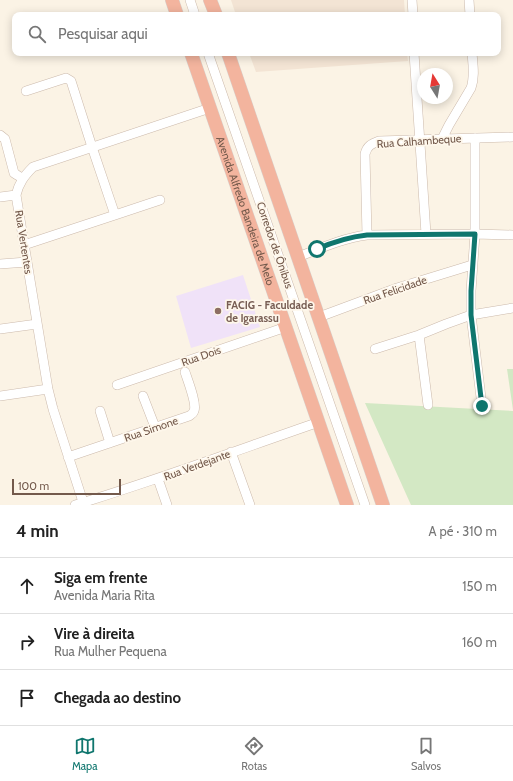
<!DOCTYPE html>
<html lang="pt">
<meta charset="utf-8">
<style>
:root{--surface:#fff;--page:#f2f2f2;--text:#222;--muted:#767676;--line:#e0e0e0;--accent:#0f766e}
body{margin:0;font-family:Cabin,sans-serif;background:var(--page);color:var(--text)}
.compass{position:absolute;left:417px;top:68px;width:36px;height:36px;border-radius:50%;background:var(--surface);box-shadow:0 2px 10px #0003;rotate:349deg}
.scale{position:absolute;left:12px;bottom:10px;width:109px;box-sizing:border-box;padding-left:4px;border:2px solid #73594b;border-top:0;font-size:11px;line-height:14px;white-space:nowrap;color:#73594b;-webkit-text-stroke:3px #fef7eb;paint-order:stroke}
.stop{position:absolute;width:12px;height:12px;margin:-9px;border:3px solid #0f766e;border-radius:50%;background:#fff}
.stop.end{background:#0f766e;border-color:#fff;box-shadow:0 1px 4px #0008}
.list{margin:0;padding:0;list-style:none}
h2{display:flex;justify-content:space-between;align-items:center;height:52px;margin:0;padding:0 16px;font-size:17px}
h2 small{font-size:13px;font-weight:400;color:var(--muted)}
.list li{display:grid;grid-template-columns:26px 1fr auto;gap:12px;align-items:center;box-sizing:border-box;height:56px;padding:0 16px;border-top:1px solid var(--line)}
.list b{display:block;font-size:15px;white-space:nowrap}
.list p{margin:0;font-size:13px;white-space:nowrap;color:var(--muted)}
.list em{font-size:13px;font-style:normal;color:var(--muted)}
.icon{flex:none;width:22px;height:22px;fill:none;stroke:currentColor;stroke-width:2;stroke-linecap:round;stroke-linejoin:round}
.map{position:relative;flex:none;width:513px;height:505px;overflow:hidden}
.search{position:absolute;background:var(--surface);box-shadow:0 2px 10px #0003;left:12px;right:12px;top:12px;height:44px;display:flex;align-items:center;gap:10px;box-sizing:border-box;padding:0 14px;border-radius:8px;color:var(--muted);font-size:15px}
.sheet{height:220px;background:var(--surface)}
nav{display:flex;justify-content:space-around;align-items:center;box-sizing:border-box;height:56px;border-top:1px solid var(--line);background:var(--surface);font-size:11px;color:var(--muted)}
nav a{display:grid;justify-items:center;gap:2px}
nav .on{color:var(--accent)}
.map>svg:first-child{display:block}
.residential{fill:#f3e4d4}
.education{fill:#f0e2f8}
.green{fill:#d3e8c4}
.lines{fill:none;stroke-linecap:round;stroke-linejoin:round}
.minor-casing{stroke:#ccbaac;stroke-width:10}
.highway-casing{stroke:#d8d1cd;stroke-width:14}
.minor{stroke:#fff;stroke-width:9}
.highway{stroke:#f3b49e;stroke-width:13}
.route{stroke:#0f766e;stroke-width:5}
.education-dot{fill:#8d6e63;stroke:#fef7eb;stroke-width:1.5}
.labels{text-anchor:middle;dominant-baseline:central;stroke-width:3.5;stroke-linejoin:round;paint-order:stroke}
.street-label{font-size:11px;fill:#73594b;stroke:#fef7eb}
.education-label{font-size:11px;font-weight:bold;fill:#785e54;stroke:#fef7eb;text-anchor:start}
</style>
<div class="map">
<svg width="513" height="505" viewBox="0 0 513 505">
<rect width="100%" height="100%" fill="#fbf3e5"/>
<path class="residential" d="M231 0H404L405 15H236Z
M249 53H407L408 61 256 72Z"/>
<path class="education" d="M243 275 260 327 191 348 176 296Z"/>
<path class="green" d="M507 369H513V410Z
M365 403 513 411V505H411Z"/>
<g class="lines">
<defs>
<path id="minor" d="M190 0 195 15
M412 0 413 15
M469 0 470 15
M208 53 365 505
M414 53 426 234
M26 91 66 78 71 81 92 147 115 215 160 200
M0 135 5 139 14 173 17 175 22 178
M475 138V234L471 291V315L482 406
M442 139 449 125 471 88C475 77 473 65 472 53
M0 197 16 195
M367 235 365 154C367 146 371 144 379 141L513 137
M24 245 115 215
M298 257C321 248 343 238 367 235L475 234 513 235
M0 264 27 262
M319 317 397 288 472 265
M0 329 37 324
M419 335 428 405
M375 349 419 335 446 324 471 315 513 308
M117 385 286 327
M0 396 48 389
M143 396 155 427
M100 411 110 443
M231 452 250 505
M68 457 189 416C192 414 193 414 194 411 197 404 188 381 185 372
M158 479 167 505
M75 505C157 480 238 450 319 422
M84 505 53 409 48 389 16 195C19 183 24 176 33 167L210 108"/>
<g id="highway">
<path d="M172 0 177 15"/>
<path d="M210 0 216 15"/>
<path id="s1" d="M191 53 347 505"/>
<path d="M228 53 383 505"/>
</g>
</defs>
<use href="#minor" class="minor-casing"/>
<use href="#highway" class="highway-casing"/>
<use href="#minor" class="minor"/>
<use href="#highway" class="highway"/>
</g>
<g class="lines">
<path class="route" d="M317 249C333 242 349 237 367 235L475 234 471 291V315L482 406"/>
</g>
<circle class="education-dot" cx="218" cy="311" r="4"/>
<g class="labels">
<g class="street-label">
<text transform="translate(419 141) rotate(-4)">Rua Calhambeque</text>
<text stroke="none"><textPath href="#s1" startOffset="167">Avenida Alfredo Bandeira de Melo</textPath></text>
<text transform="translate(24 242) rotate(81)">Rua Vertentes</text>
<text transform="translate(275 245) rotate(71)">Corredor de Ônibus</text>
<text transform="translate(395 290) rotate(-19)">Rua Felicidade</text>
<text transform="translate(201 356) rotate(-19)">Rua Dois</text>
<text transform="translate(151 429) rotate(-19)">Rua Simone</text>
<text transform="translate(197 465) rotate(-20)">Rua Verdejante</text>
</g>
<g class="education-label">
<text x="226" y="305">FACIG - Faculdade<tspan x="226" dy="13">de Igarassu</tspan></text>
</g>
</g>
</svg>
<svg class="compass" viewBox="-18 -18 36 36"><path d="M0-13l5 13h-10z" fill="#e53935"/><path d="M0 13l5-13h-10z" fill="#767676"/></svg>
<div class="scale">100 m</div>
<div class="stop" style="left:317px;top:249px"></div>
<div class="stop end" style="left:482px;top:406px"></div>
<div class="search"><svg class="icon" aria-label="search" viewBox="0 0 24 24"><circle cx="10" cy="10" r="6"/><path d="M15 15l6 6"/></svg>Pesquisar aqui</div>
</div>
<section class="sheet">
<h2>4 min<small>A pé · 310 m</small></h2>
<ul class="list">
<li><svg class="icon" aria-label="ahead" viewBox="0 0 24 24"><path d="M12 20V5M6 11l6-6 6 6"/></svg><div><b>Siga em frente</b><p>Avenida Maria Rita</p></div><em>150 m</em></li>
<li><svg class="icon" aria-label="right" viewBox="0 0 24 24"><path d="M7 20v-9h11M14 6l5 5-5 5"/></svg><div><b>Vire à direita</b><p>Rua Mulher Pequena</p></div><em>160 m</em></li>
<li><svg class="icon" aria-label="arrive" viewBox="0 0 24 24"><path d="M6 21V4h12l-3 4 3 4H6"/></svg><div><b>Chegada ao destino</b></div></li>
</ul>
</section>
<nav>
<a class="on"><svg class="icon" aria-label="map" viewBox="0 0 24 24"><path d="M3 6l6-2 6 2 6-2v14l-6 2-6-2-6 2zM9 4v14M15 6v14"/></svg>Mapa</a>
<a><svg class="icon" aria-label="directions" viewBox="0 0 24 24"><path d="M12 3l9 9-9 9-9-9zM9 14v-3h6M13 9l2 2-2 2"/></svg>Rotas</a>
<a><svg class="icon" aria-label="saved" viewBox="0 0 24 24"><path d="M7 4h10v16l-5-4-5 4z"/></svg>Salvos</a>
</nav>
